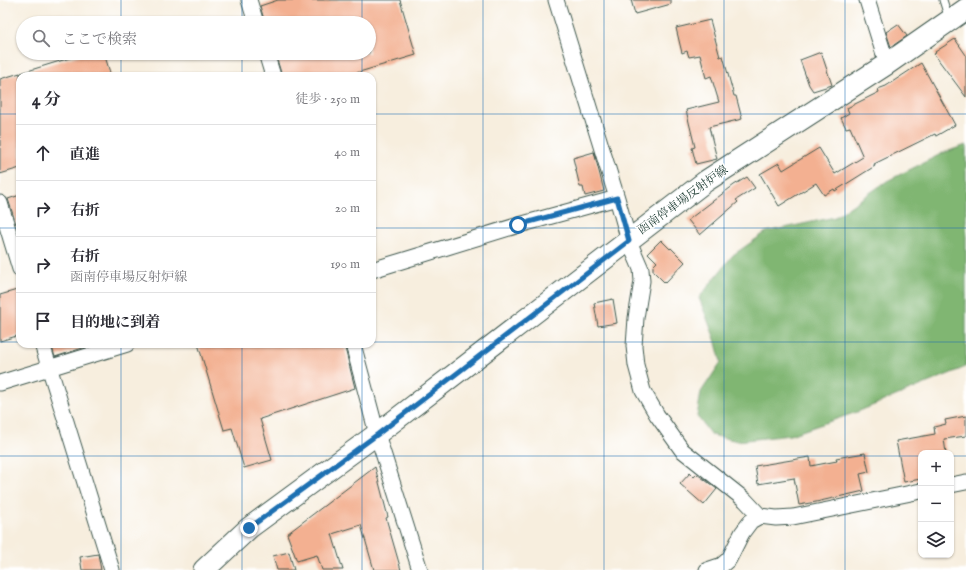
<!DOCTYPE html>
<html lang="ja">
<meta charset="utf-8">
<style>
:root{--surface:#fff;--page:#f7f7f7;--text:#2b2b33;--muted:#7c7c81;--line:#e1e1e2}
body{margin:0;font-family:"IM FELL English","Noto Serif JP",serif;background:var(--page);color:var(--text)}
.controls{position:absolute;right:12px;bottom:12px;display:grid;overflow:hidden;border-radius:8px;box-shadow:0 1px 3px #0004}
.controls button{width:36px;height:36px;display:grid;place-items:center;padding:0;border:0;border-bottom:1px solid var(--line);background:var(--surface);color:var(--text);font:20px sans-serif}
.stop{position:absolute;width:12px;height:12px;margin:-9px;border:3px solid #1f6fb2;border-radius:50%;background:#fff}
.stop.end{background:#1f6fb2;border-color:#fff;box-shadow:0 1px 4px #0008}
.list{margin:0;padding:0;list-style:none}
h2{display:flex;justify-content:space-between;align-items:center;height:52px;margin:0;padding:0 16px;font-size:17px}
h2 small{font-size:13px;font-weight:400;color:var(--muted)}
.list li{display:grid;grid-template-columns:26px 1fr auto;gap:12px;align-items:center;box-sizing:border-box;height:56px;padding:0 16px;border-top:1px solid var(--line)}
.list b{display:block;font-size:15px;white-space:nowrap}
.list p{margin:0;font-size:13px;white-space:nowrap;color:var(--muted)}
.list em{font-size:13px;font-style:normal;color:var(--muted)}
.icon{flex:none;width:22px;height:22px;fill:none;stroke:currentColor;stroke-width:2;stroke-linecap:round;stroke-linejoin:round}
.map{position:relative;flex:none;width:966px;height:570px;overflow:hidden}
.search{position:absolute;background:var(--surface);box-shadow:0 1px 3px #0004;left:16px;top:16px;width:360px;height:44px;display:flex;align-items:center;gap:10px;box-sizing:border-box;padding:0 14px;border-radius:22px;color:var(--muted);font-size:15px}
.panel{position:absolute;background:var(--surface);box-shadow:0 1px 3px #0004;left:16px;top:72px;width:360px;height:276px;border-radius:12px}
.map>svg:first-child{display:block}
.forest{fill:#80b672;stroke:#507a53}
.building{fill:#f3b091}
.lines{fill:none;stroke-linecap:round;stroke-linejoin:round}
.lane-casing{stroke:#3f584e;stroke-width:9}
.street-casing{stroke:#3f584e;stroke-width:17}
.secondary-casing{stroke:#3f584e;stroke-width:23}
.lane{stroke:#fff;stroke-width:7}
.street{stroke:#fff;stroke-width:15}
.secondary{stroke:#fff;stroke-width:21}
.route{stroke:#1f6fb2;stroke-width:5}
.grid{fill:none;stroke:#1f6fb2;stroke-width:1;stroke-opacity:0.55}
.labels{text-anchor:middle;dominant-baseline:central;stroke-width:3;stroke-linejoin:round;paint-order:stroke}
.street-label{font-size:12px;fill:#1f3d34;stroke:#fff}
</style>
<div class="map">
<svg width="966" height="570" viewBox="0 0 966 570">
<rect width="100%" height="100%" fill="#fff"/>
<filter id="ink" filterUnits="userSpaceOnUse"><feTurbulence type="fractalNoise" baseFrequency=".025" numOctaves="2"/><feDisplacementMap in="SourceGraphic" scale="8" xChannelSelector="R" yChannelSelector="G"/><feConvolveMatrix kernelMatrix="1 2 1 2 8 2 1 2 1" color-interpolation-filters="sRGB"/></filter>
<filter id="wash" filterUnits="userSpaceOnUse"><feTurbulence type="fractalNoise" baseFrequency=".012" numOctaves="4" result="noise"/><feDisplacementMap in="SourceGraphic" scale="16" xChannelSelector="R" yChannelSelector="G"/><feGaussianBlur stdDeviation="0.9" result="paint"/><feColorMatrix in="noise" values="0 0 0 0 0 0 0 0 0 0 0 0 0 0 0 0 0 1.4 0 .05"/><feComposite in="paint" operator="in"/></filter>
<g filter="url(#wash)">
<rect width="100%" height="100%" fill="#f7eede"/>
<path class="forest" d="M966 145V367L857 412 790 435 738 441 711 435 697 416 701 392 721 362 715 339 699 298 733 255 766 232 835 217 887 181 943 153Z"/>
<g id="blocks">
<path class="building" d="M278 0H400L416 55 346 76H282L275 53H369V23H265L260 6Z
M631 0H671V4L635 14Z
M710 20 720 57 723 56 734 96H736L742 119 709 127 717 159 696 164 692 148 695 147 686 110 719 102 711 76 706 78 700 55 689 57 687 51 682 53 676 28Z
M898 24 907 36 891 47 886 32Z
M955 39 966 55V97L934 54 936 53 935 52Z
M821 52 832 85 813 91 809 85 800 60Z
M86 53H104L111 76H21V73Z
M921 63 955 125 936 136 935 134 874 164 875 166 835 191 834 189 824 195 816 183 779 206 760 174 779 163 783 170 819 148 835 174 863 157 850 127 846 128 841 118 849 113 847 108 879 92 878 89 886 86Z
M20 73V168L0 174V79Z
M594 152 604 191 585 196 583 187H580L573 158Z
M747 177 755 188 736 200 738 202 700 235 688 220 734 185Z
M20 195V223L16 224 8 199Z
M661 240 670 249 671 248 685 262 665 283 653 271V266L657 262 648 253Z
M17 290 20 299V335L0 341V295Z
M613 299 617 323 598 326 594 303Z
M51 344H95L55 357Z
M198 344H344L355 388 260 419 272 460 244 468 232 428 224 430Z
M966 416V436L944 439 946 453H921V479L904 482 896 441 935 434 934 427 946 424 945 420Z
M865 453 869 472 860 474 864 491 816 502 799 505 794 478 758 484 755 466 810 457 811 466 837 461 836 458Z
M375 467 388 517 386 518 401 570H374L361 525 332 534 343 570H322L317 555 297 561 287 534Z
M690 473 694 477 697 474 717 489 704 505 680 484Z
M289 552 294 570H277L273 556Z
M98 554 101 570H82L80 557Z"/>
</g>
</g>
<g filter="url(#ink)">
<use href="#blocks" fill-opacity="0" stroke="#3f584e" stroke-width="1"/>
<g class="lines">
<defs>
<path id="lane" d="M943 0 949 19"/>
<path id="street" d="M249 0 256 23
M556 0 617 198 629 241 641 269 642 281 636 318 634 346 636 365 643 391 657 415 682 450 745 500 760 516
M867 0 887 64
M266 53 273 76
M0 203 20 269
M372 270 519 225 617 198
M42 344 112 570
M353 344 377 434 420 570
M0 383 127 344
M951 485 966 482
M707 570 722 565 729 559 742 533 751 521 760 516 776 518 793 517 921 491"/>
<path id="secondary" d="M204 570 249 528 377 434 706 181 887 64 966 9"/>
</defs>
<use href="#lane" class="lane-casing"/>
<use href="#street" class="street-casing"/>
<use href="#secondary" class="secondary-casing"/>
<use href="#lane" class="lane"/>
<use href="#street" class="street"/>
<use href="#secondary" class="secondary"/>
</g>
</g>
<g class="lines" filter="url(#ink)">
<path class="route" d="M249 528 378 434 629 241 617 198 518 225"/>
</g>
<path class="grid" d="M121 0V23M242 0V23M362 0V23M483 0V570M604 0V570M724 0V570M845 0V570M121 53V76M242 53V76M362 53V76M0 114H20M372 114H966M0 228H20M372 228H966M0 342H20M372 342H966M121 344V570M242 344V570M362 344V570M0 456H921M951 456H966"/>
<g class="labels">
<g class="street-label">
<text transform="translate(683 200) rotate(-36)">函南停車場反射炉線</text>
</g>
</g>
</svg>
<div class="controls">
<button>+</button>
<button>−</button>
<button><svg class="icon" aria-label="layers" viewBox="0 0 24 24"><path d="M12 4l9 5-9 5-9-5zM3 14l9 5 9-5"/></svg></button>
</div>
<div class="stop" style="left:518px;top:225px"></div>
<div class="stop end" style="left:249px;top:528px"></div>
<div class="search"><svg class="icon" aria-label="search" viewBox="0 0 24 24"><circle cx="10" cy="10" r="6"/><path d="M15 15l6 6"/></svg>ここで検索</div>
<section class="panel">
<h2>4 分<small>徒歩 · 250 m</small></h2>
<ul class="list">
<li><svg class="icon" aria-label="ahead" viewBox="0 0 24 24"><path d="M12 20V5M6 11l6-6 6 6"/></svg><div><b>直進</b></div><em>40 m</em></li>
<li><svg class="icon" aria-label="right" viewBox="0 0 24 24"><path d="M7 20v-9h11M14 6l5 5-5 5"/></svg><div><b>右折</b></div><em>20 m</em></li>
<li><svg class="icon" aria-label="right" viewBox="0 0 24 24"><path d="M7 20v-9h11M14 6l5 5-5 5"/></svg><div><b>右折</b><p>函南停車場反射炉線</p></div><em>190 m</em></li>
<li><svg class="icon" aria-label="arrive" viewBox="0 0 24 24"><path d="M6 21V4h12l-3 4 3 4H6"/></svg><div><b>目的地に到着</b></div></li>
</ul>
</section>
</div>
